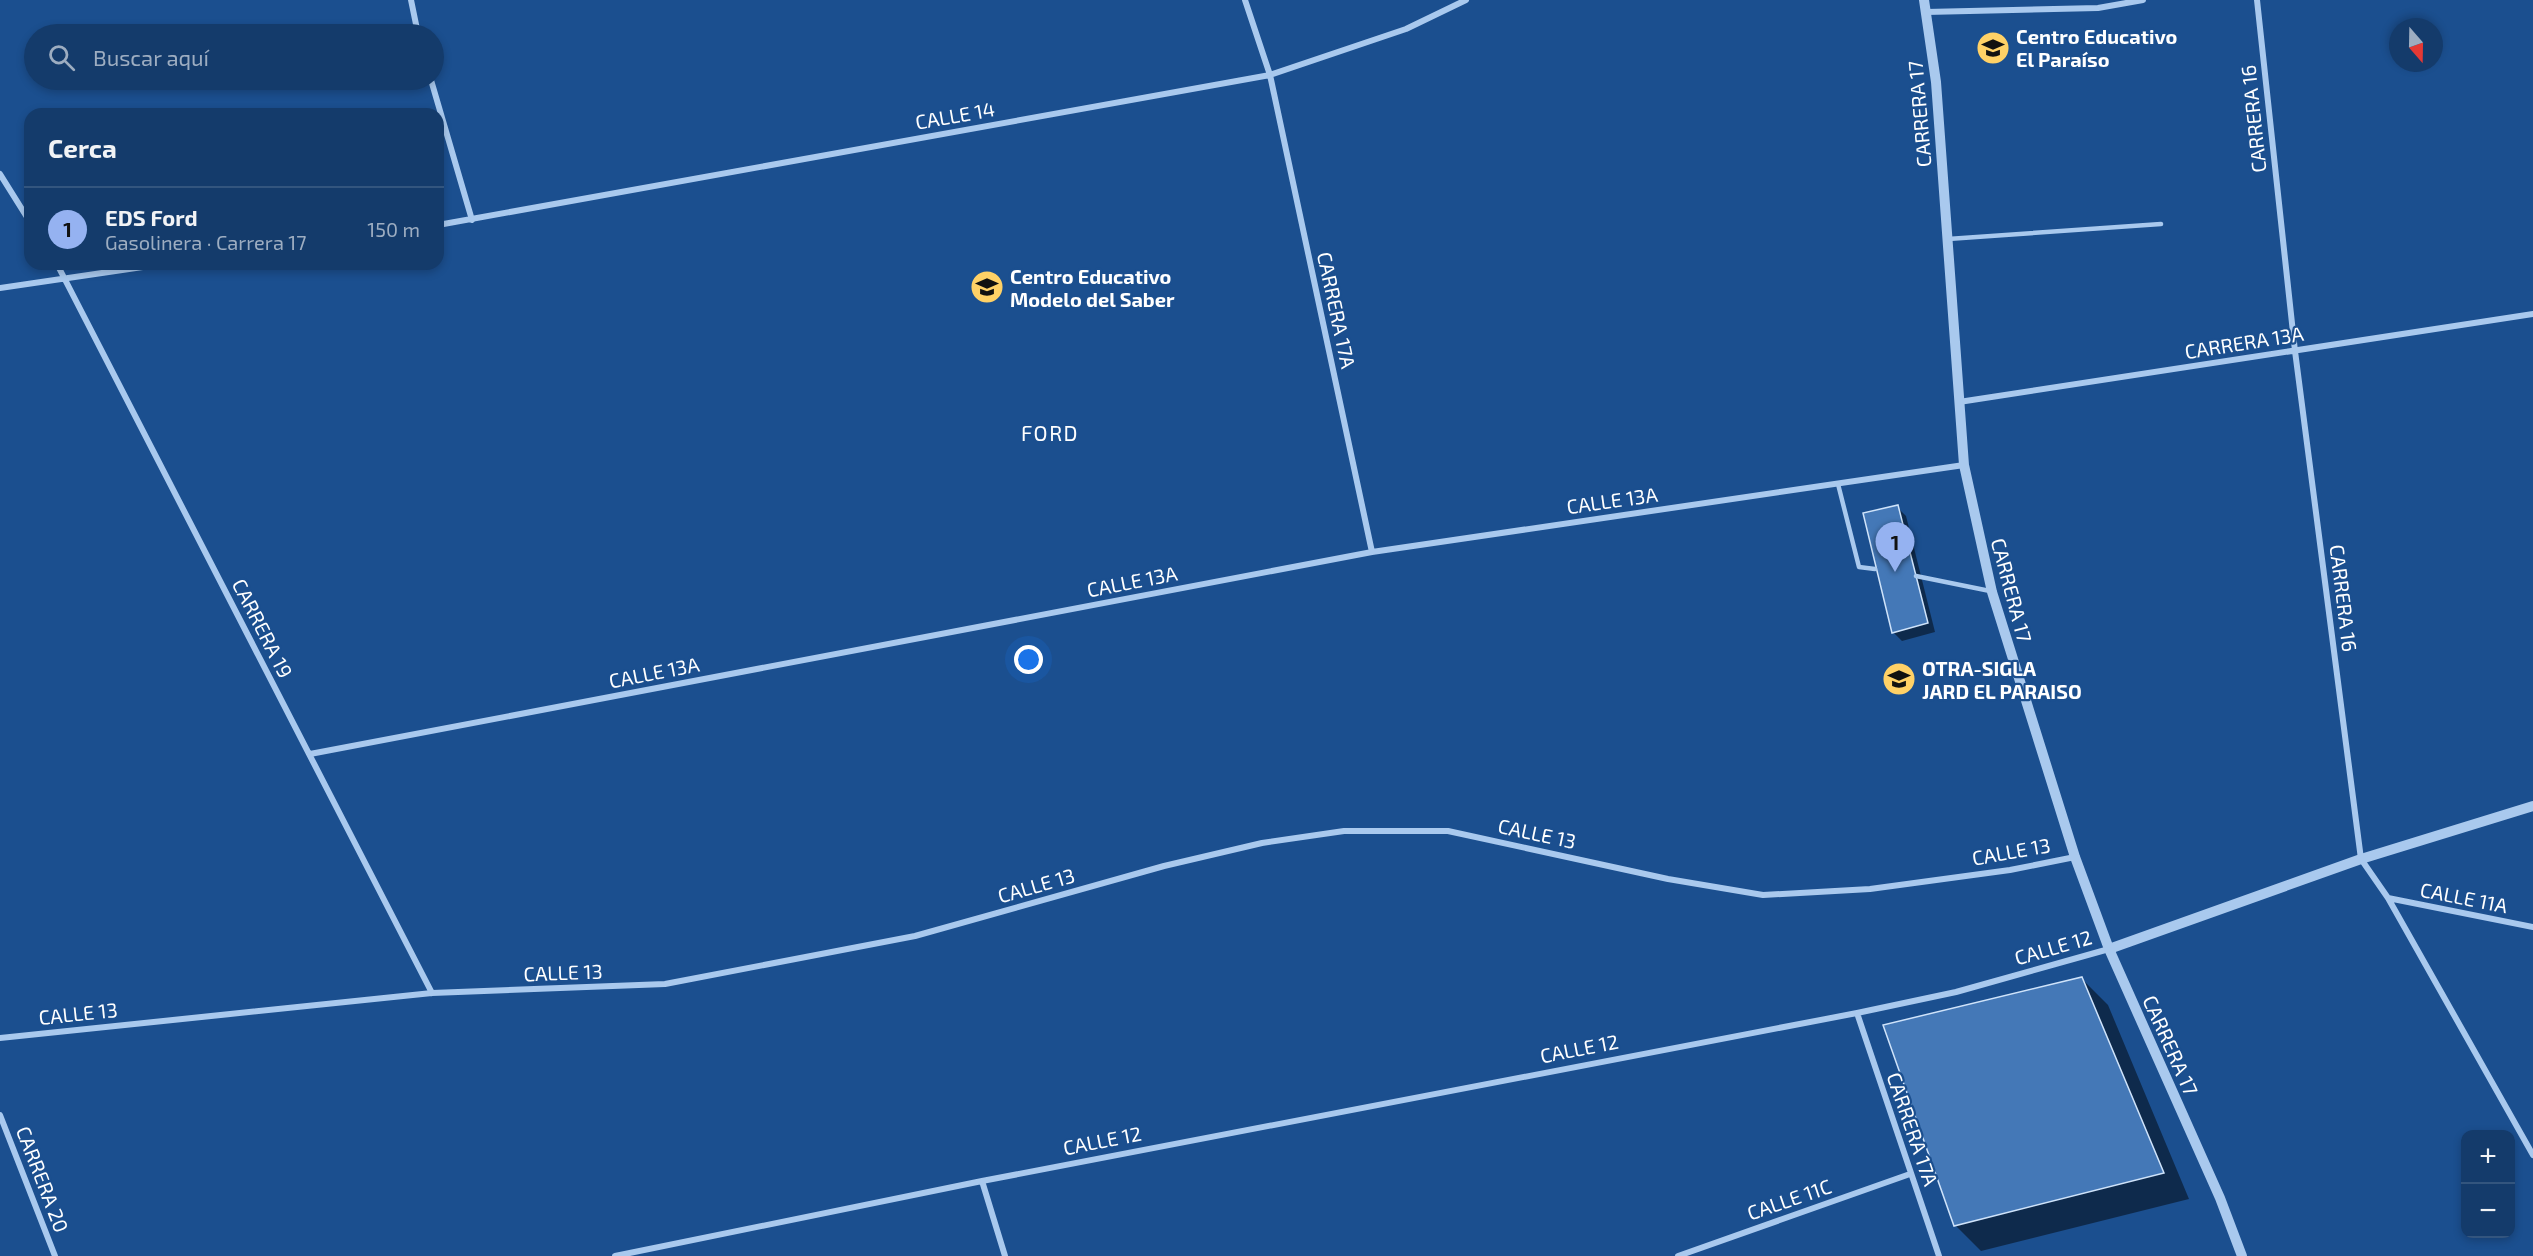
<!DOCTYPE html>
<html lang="es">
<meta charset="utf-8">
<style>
:root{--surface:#143b6b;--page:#1d4271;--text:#f1f3f6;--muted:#9dadc1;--line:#33557e;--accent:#95b2f1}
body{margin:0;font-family:"Exo 2",sans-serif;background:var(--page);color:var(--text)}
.controls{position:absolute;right:18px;bottom:18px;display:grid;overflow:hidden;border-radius:12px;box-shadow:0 3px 9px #0003}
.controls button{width:54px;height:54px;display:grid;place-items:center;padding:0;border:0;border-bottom:2px solid var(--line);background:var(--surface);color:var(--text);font:30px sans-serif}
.compass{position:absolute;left:2389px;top:18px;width:54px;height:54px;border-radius:50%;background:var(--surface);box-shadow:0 3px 9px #0003;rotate:160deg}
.you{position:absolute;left:1029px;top:660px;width:21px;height:21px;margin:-15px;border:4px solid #fff;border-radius:50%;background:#1a73e8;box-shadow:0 0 0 9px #1a73e833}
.badge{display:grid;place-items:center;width:39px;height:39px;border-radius:50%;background:var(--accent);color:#111;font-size:20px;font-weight:700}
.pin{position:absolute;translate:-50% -50px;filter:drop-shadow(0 2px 3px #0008)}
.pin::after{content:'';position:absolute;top:32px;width:21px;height:18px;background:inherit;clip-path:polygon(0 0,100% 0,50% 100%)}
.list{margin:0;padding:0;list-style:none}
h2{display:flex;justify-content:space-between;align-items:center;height:78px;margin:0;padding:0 24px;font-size:26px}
h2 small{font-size:20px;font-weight:400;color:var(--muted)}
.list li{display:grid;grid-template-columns:39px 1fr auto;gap:18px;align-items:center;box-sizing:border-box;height:84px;padding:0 24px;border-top:2px solid var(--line)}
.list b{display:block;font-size:22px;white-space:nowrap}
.list p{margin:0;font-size:20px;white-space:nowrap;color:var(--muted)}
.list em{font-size:20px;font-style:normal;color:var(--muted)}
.icon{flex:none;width:33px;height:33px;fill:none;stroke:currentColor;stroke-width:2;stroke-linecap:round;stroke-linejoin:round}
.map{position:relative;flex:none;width:2533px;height:1256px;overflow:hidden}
.search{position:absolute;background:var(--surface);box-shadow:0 3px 9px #0003;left:24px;top:24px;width:420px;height:66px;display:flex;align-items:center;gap:15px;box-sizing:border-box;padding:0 21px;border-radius:33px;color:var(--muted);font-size:22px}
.panel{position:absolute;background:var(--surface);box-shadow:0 3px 9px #0003;left:24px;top:108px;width:420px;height:162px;border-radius:18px}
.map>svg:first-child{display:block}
.shadow{fill:#0007}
.building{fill:#4478b7;stroke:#cfe3fa;stroke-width:1.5}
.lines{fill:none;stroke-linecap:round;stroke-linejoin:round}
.service{stroke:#a9c9ee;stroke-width:4.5}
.minor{stroke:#a9c9ee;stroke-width:6}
.tertiary{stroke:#a9c9ee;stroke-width:10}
.labels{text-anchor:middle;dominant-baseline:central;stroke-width:4.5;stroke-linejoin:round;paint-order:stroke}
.poi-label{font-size:20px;font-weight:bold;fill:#fff;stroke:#1b4f8f;text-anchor:start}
.street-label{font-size:20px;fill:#fff;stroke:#1b4f8f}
.neighbourhood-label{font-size:21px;letter-spacing:1.5px;fill:#fff;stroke:#1b4f8f}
</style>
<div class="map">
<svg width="2533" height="1256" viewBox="0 0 2533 1256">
<rect width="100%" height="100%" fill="#1b4f8f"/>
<path class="shadow" d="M1897 507 1906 516 1935 632 1902 641 1893 632Z
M2082 979 2108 1005 2189 1199 1981 1251 1955 1225Z"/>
<path class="building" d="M1898 505 1928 623 1892 633 1863 513Z
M2082 977 2164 1173 1954 1226 1883 1025Z"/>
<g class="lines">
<path class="service" d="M1948 239 2161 224
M1838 484 1859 567 1875 569
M1916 576 1990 591"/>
<path class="minor" d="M411 0 418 34
M1245 0 1270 75 1372 552
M2257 0 2295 351 2361 859 2388 898 2533 1155
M1926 12 2098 8 2143 0
M431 80 472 220
M0 174 30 222
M438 225 1270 75 1406 29 1466 0
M57 264 432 993
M0 288 163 264
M1959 402 2533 314
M310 754 1372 552 1964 465
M2388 898 2533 927
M1857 1013 1939 1256
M0 1038 432 993 665 984 915 936 1164 866 1262 843 1344 831H1448L1668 879 1763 895 1870 889 2010 870 2075 857
M0 1115 55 1256
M982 1181 1005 1256
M615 1256 982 1181 1857 1013 1956 992 2109 949
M1678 1256 1910 1174"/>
<path class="tertiary" d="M1924 0 1936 82 1964 465 1992 592 2075 857 2109 949 2220 1198 2242 1256
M2109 949 2361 859 2533 806"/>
</g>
<defs>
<symbol id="school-disc" viewBox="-11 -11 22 22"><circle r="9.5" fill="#ffd166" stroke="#1b4f8f"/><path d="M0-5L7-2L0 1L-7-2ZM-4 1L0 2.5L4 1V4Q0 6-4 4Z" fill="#111"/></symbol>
</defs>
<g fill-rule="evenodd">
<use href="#school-disc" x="1974" y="29" width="38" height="38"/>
<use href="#school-disc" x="968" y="268" width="38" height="38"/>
<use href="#school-disc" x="1880" y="660" width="38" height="38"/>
</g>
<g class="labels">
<g class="poi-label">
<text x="2016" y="36">Centro Educativo<tspan x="2016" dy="23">El Paraíso</tspan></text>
<text x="1010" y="276">Centro Educativo<tspan x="1010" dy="23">Modelo del Saber</tspan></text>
<text x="1922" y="668">OTRA-SIGLA<tspan x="1922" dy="23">JARD EL PARAISO</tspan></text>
</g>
<g class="street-label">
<text transform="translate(1919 114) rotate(-95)">CARRERA 17</text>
<text transform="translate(955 115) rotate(-10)">CALLE 14</text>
<text transform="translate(2253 119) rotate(-96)">CARRERA 16</text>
<text transform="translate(1337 310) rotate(78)">CARRERA 17A</text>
<text transform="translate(2244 342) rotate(-9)">CARRERA 13A</text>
<text transform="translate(1612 500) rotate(-8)">CALLE 13A</text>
<text transform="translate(1132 581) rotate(-11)">CALLE 13A</text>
<text transform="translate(2012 590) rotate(75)">CARRERA 17</text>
<text transform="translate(2344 598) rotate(83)">CARRERA 16</text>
<text transform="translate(263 628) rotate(63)">CARRERA 19</text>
<text transform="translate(654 672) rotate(-11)">CALLE 13A</text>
<text transform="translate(1537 833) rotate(12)">CALLE 13</text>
<text transform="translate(2011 851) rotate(-10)">CALLE 13</text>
<text transform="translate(1036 885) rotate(-16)">CALLE 13</text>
<text transform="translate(2464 897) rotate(11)">CALLE 11A</text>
<text transform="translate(2053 947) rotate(-16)">CALLE 12</text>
<text transform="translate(563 972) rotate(-2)">CALLE 13</text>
<text transform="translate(78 1013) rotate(-6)">CALLE 13</text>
<text transform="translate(2171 1045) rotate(66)">CARRERA 17</text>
<text transform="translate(1579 1048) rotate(-11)">CALLE 12</text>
<text transform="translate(1913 1129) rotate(71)">CARRERA 17A</text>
<text transform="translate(1102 1140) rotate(-11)">CALLE 12</text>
<text transform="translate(43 1179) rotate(69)">CARRERA 20</text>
<text transform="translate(1789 1199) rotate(-19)">CALLE 11C</text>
</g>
<g class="neighbourhood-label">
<text x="1050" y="432">FORD</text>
</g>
</g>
</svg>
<div class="controls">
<button>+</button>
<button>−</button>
</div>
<svg class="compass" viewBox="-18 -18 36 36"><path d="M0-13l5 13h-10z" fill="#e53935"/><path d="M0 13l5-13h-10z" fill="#9dadc1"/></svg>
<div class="you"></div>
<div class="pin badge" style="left:1895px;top:572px">1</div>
<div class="search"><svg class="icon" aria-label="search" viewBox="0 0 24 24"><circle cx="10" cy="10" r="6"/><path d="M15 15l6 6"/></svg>Buscar aquí</div>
<section class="panel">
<h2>Cerca<small></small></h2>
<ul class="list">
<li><span class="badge">1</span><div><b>EDS Ford</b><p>Gasolinera · Carrera 17</p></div><em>150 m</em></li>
</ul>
</section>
</div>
